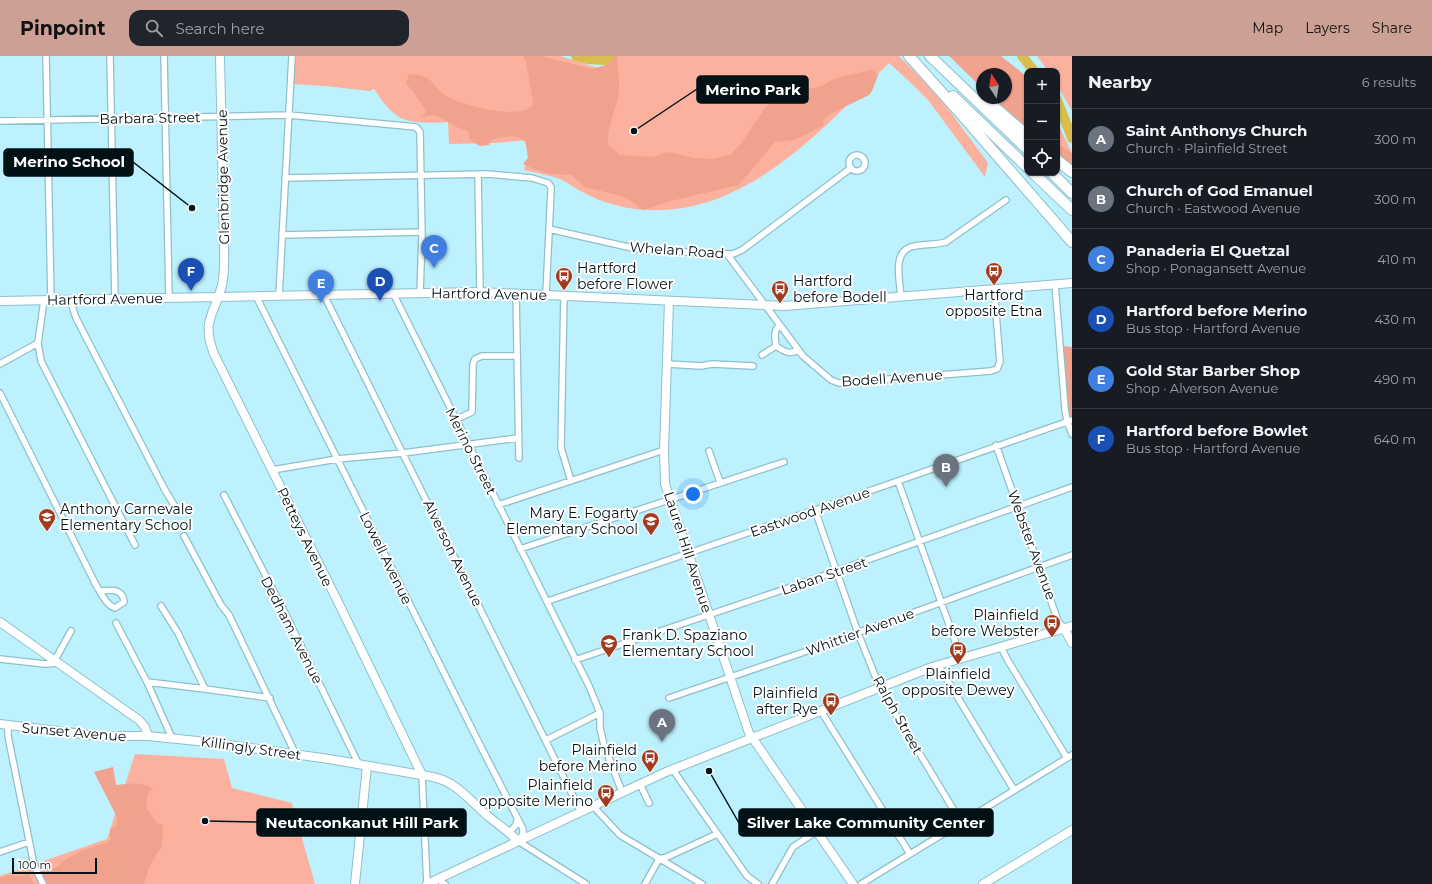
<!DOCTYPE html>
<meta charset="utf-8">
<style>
:root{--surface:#171b24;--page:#20242c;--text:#f1f3f6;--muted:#9ea1a6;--line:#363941;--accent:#cda095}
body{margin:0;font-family:Montserrat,sans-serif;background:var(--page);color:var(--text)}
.controls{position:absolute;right:12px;top:12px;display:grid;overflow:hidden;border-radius:8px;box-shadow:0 1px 3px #0004}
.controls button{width:36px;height:36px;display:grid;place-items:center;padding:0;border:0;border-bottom:1px solid var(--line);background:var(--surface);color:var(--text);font:20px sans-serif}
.compass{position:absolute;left:976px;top:12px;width:36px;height:36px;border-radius:50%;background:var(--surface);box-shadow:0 1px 3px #0004;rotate:348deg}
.scale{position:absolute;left:12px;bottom:10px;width:85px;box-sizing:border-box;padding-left:4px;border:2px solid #011116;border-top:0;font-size:11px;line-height:14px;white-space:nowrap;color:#011116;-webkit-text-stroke:3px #fff;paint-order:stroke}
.you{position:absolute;left:693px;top:438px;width:14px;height:14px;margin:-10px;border:3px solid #fff;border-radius:50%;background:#1a73e8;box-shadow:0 0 0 6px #1a73e833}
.badge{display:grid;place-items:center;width:26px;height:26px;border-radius:50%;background:var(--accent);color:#fff;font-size:13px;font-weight:700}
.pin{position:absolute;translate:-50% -33px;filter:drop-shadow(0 1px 2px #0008)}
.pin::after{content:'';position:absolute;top:21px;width:14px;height:12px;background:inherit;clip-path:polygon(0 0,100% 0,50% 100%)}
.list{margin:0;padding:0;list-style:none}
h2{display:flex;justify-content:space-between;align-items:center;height:52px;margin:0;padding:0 16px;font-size:17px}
h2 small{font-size:13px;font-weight:400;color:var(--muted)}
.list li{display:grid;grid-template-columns:26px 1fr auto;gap:12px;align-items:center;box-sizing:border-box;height:60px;padding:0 16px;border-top:1px solid var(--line)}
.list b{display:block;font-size:15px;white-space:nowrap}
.list p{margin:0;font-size:13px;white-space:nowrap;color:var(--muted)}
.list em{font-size:13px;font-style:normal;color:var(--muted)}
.icon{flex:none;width:22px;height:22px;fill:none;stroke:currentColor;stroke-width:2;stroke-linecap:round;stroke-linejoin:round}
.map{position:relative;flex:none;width:1072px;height:828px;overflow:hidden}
header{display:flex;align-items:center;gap:24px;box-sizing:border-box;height:56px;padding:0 20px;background:var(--accent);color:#111}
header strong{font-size:19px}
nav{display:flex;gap:22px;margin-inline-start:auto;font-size:14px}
.search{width:280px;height:36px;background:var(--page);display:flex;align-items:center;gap:10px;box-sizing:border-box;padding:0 14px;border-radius:12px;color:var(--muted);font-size:15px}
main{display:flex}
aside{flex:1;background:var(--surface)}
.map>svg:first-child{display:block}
.green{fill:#fbb19e}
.forest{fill:#f1a28d}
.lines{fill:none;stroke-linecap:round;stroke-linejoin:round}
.river{stroke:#d9be4f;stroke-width:10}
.street-casing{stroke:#8ebfcc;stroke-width:8}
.secondary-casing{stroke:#8ebfcc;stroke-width:10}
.highway-casing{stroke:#8ebfcc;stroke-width:12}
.street{stroke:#fff;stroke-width:5.5}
.secondary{stroke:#fff;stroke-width:8}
.highway{stroke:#fff;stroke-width:10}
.labels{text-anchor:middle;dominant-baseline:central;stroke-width:4;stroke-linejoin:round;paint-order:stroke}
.street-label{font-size:14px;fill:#011116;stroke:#fff}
.poi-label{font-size:14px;fill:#011116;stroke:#fff;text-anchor:end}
.leader{fill:none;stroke:#011116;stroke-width:1.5}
.callout-dot{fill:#011116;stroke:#fff;stroke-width:1.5}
.callout{fill:#011116;stroke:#011116;stroke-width:1.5}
.callout-label{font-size:15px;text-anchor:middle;font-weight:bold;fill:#fff}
</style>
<header>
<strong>Pinpoint</strong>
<div class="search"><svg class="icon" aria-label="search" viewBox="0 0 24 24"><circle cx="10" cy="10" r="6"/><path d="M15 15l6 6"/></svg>Search here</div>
<nav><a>Map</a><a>Layers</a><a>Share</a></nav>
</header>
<main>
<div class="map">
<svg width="1072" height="828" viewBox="0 0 1072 828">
<rect width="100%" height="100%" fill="#bef1fe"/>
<path class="green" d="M292 0H560L607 15 615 0H899L924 25 949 54 988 107 985 121 928 44 912 28 889 7C818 78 735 173 623 151 610 148 598 144 586 138 577 134 569 127 560 123 549 119 536 117 524 114L533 87 531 84 494 87 449 88 448 66C435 67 410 68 399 61 389 55 381 43 374 33L370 35 325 30 292 28Z
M1037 0H1072V55L1057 29V15H1048Z
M1057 66 1072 97V108L1057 96Z
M135 698 224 703 232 732 292 747 315 828H0V820L107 783Z"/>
<path class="forest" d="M523 0H541L592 13 606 9 613 0H617C617 11 620 23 619 34 617 53 607 69 608 89L620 99 652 101 669 96 694 102 712 103 730 99 742 86 765 52 777 40 821 30 836 22 867 15 871 13 878 19 872 35 869 39 828 59 824 63 823 70 794 84 775 86 739 129 671 145 643 154 631 145 621 140 585 131 571 119 550 118 534 113 523 108 528 102C527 98 527 91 525 86 521 77 498 81 491 84L489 89 480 90 470 84 468 75C465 73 462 73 459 72 441 64 442 57 420 61L426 57V54L411 33 406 28 409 18C435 18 432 33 450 42 466 50 514 62 529 52V50H532L533 45 526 6Z
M949 0H1001L1027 21V74L993 42H1006V18H982V32Z
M1057 87 1072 97V110L1057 97Z
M1062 290 1072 291V364L1068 363Z
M113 711 116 729C127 728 144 725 153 733L148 737 146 751 157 767 163 769 162 790 149 811 144 828H47L41 813H52L59 810 61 806 83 794 106 787 110 784V773L117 769V761L94 716Z
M29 818 34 828H0V822L7 819 21 820Z"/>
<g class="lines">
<path class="river" d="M576 0 587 3 605 4 608 0
M1022 0 1034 15
M1057 44 1072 82"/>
<defs>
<path id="street" d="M46 0 51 244
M110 0 115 243
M164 0 169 242
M0 65 289 59 416 71 420 76 422 180 420 237
M849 107a8 8 0 1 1 16 0a8 8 0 1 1-16 0Z
M478 118 480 236
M285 122 487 118 532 122 548 127 551 131V135L546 238
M549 173 641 194 733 198 742 194 851 112
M282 179 422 176
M727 198 803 300 831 324 839 327 991 315 997 313 1000 306 994 233
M1055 228 1065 353 1067 365 1072 378
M393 237 589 630 600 657V672L604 689 622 736
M516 237 519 402
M324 239 581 756
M564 239 561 392 571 425
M256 240 480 689 523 773V778L518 785 586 828
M279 240 292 0
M901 241C900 224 891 193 915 190 925 188 936 189 946 186L1006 144
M44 244 38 287 41 305 135 489
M70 244 76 262 165 434 177 454
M780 269C773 274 775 283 776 290 785 296 789 299 798 294
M762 299 776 290
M0 308 38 287
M667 308 701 310 712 308 753 310
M0 337 96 529C101 537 106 549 115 552L124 546C123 532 111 534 100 535
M455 364 472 356 473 308 475 303 482 300H517
M996 389 1058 565 1064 572
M709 395 720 426
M272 414 337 403 403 397 518 382
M898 425 961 602
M224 439 284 555 359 709
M498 449 664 394
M815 454 858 577 880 632 961 766
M184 480 221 549 229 559 296 699
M520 493 784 406
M548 545 815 454 1072 364
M161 550 178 577 205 633
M116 567 147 626 172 682
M1001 591 1007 603 1067 702
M0 603 45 608 59 607
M55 604 71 575
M575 604 797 529 1072 431
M938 609 1014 734
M147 626 205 633 270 642
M669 642 810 594 1072 499
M821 655 910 798
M8 669V680L34 809 43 828
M546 684 600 657
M673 714 747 820 758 828
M422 719 427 828
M640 728 649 747
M593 750 620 779 702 828
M509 777 516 769 517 764
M0 796 29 786
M437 823 445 828
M645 828 659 803 667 801 717 778
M772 828 793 791 817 775
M861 828 1072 699"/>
<path id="secondary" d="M220 0 224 189C224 202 225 216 222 229 214 260 201 264 214 298L341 552 422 719
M0 245 480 236 784 250 1072 227
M669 245 664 394 665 428 749 677 853 828
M0 566 139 664 145 671 148 680
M1064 572 1072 587
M0 668 98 680H148L207 686 329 703 433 721C457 726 470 745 489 761 499 769 509 776 518 785
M355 828 367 710
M427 828 666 716 932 611 1072 570
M983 828 1072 774"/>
<path id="highway" d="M909 0 961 58 1072 186
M930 0 1027 93
M953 40 1027 111
M984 42 1027 79
M1057 104 1072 116
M1033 117 1072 154
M1052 117 1072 137"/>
</defs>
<use href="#street" class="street-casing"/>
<use href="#secondary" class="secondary-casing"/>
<use href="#highway" class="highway-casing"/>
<use href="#street" class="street"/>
<use href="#secondary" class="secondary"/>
<use href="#highway" class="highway"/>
</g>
<defs>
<symbol id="bus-pin" viewBox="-11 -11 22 30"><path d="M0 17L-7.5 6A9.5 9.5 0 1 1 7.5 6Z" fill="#a23a1e" stroke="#fff"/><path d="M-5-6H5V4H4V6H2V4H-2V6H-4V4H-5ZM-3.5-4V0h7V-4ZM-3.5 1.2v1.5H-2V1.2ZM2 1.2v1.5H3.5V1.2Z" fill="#fff"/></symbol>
<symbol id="school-pin" viewBox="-11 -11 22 30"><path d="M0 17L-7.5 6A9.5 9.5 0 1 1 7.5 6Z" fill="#a23a1e" stroke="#fff"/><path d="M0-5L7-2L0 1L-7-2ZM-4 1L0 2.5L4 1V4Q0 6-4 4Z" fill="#fff"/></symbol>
</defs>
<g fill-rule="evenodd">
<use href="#bus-pin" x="984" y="205" width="20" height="27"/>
<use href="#bus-pin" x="554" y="210" width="20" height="27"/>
<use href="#bus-pin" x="770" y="223" width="20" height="27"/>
<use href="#school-pin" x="37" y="451" width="20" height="27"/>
<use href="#school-pin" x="641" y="455" width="20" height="27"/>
<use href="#bus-pin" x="1042" y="557" width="20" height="27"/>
<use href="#school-pin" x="599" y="577" width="20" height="27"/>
<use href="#bus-pin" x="948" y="584" width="20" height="27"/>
<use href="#bus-pin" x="821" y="635" width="20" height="27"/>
<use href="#bus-pin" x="640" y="692" width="20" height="27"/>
<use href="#bus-pin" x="596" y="727" width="20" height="27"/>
</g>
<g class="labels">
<g class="street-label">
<text transform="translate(150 62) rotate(-1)">Barbara Street</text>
<text transform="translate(223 121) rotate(-91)">Glenbridge Avenue</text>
<text transform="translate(677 194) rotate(4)">Whelan Road</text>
<text transform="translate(489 238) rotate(1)">Hartford Avenue</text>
<text transform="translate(105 243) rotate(-1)">Hartford Avenue</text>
<text transform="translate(892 322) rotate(-4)">Bodell Avenue</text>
<text transform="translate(471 395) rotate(63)">Merino Street</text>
<text transform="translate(810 456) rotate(-19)">Eastwood Avenue</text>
<text transform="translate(305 481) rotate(64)">Petteys Avenue</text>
<text transform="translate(1032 489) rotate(70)">Webster Avenue</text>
<text transform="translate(688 496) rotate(72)">Laurel Hill Avenue</text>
<text transform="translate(453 497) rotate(64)">Alverson Avenue</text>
<text transform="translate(386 502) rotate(64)">Lowell Avenue</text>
<text transform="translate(824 520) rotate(-19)">Laban Street</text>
<text transform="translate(292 574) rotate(63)">Dedham Avenue</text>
<text transform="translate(860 576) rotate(-20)">Whittier Avenue</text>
<text transform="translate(898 659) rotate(61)">Ralph Street</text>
<text transform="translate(74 676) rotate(5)">Sunset Avenue</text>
<text transform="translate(251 692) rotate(8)">Killingly Street</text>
</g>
<g class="poi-label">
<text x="577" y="212" text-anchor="start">Hartford<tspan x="577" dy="16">before Flower</tspan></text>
<text x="793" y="225" text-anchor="start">Hartford<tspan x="793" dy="16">before Bodell</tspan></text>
<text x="994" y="239" text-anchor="middle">Hartford<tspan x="994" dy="16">opposite Etna</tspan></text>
<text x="60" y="453" text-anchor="start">Anthony Carnevale<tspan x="60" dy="16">Elementary School</tspan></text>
<text x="638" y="457">Mary E. Fogarty<tspan x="638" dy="16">Elementary School</tspan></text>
<text x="1039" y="559">Plainfield<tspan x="1039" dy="16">before Webster</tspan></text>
<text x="622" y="579" text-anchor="start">Frank D. Spaziano<tspan x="622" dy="16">Elementary School</tspan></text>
<text x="958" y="618" text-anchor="middle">Plainfield<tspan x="958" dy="16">opposite Dewey</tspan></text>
<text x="818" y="637">Plainfield<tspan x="818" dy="16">after Rye</tspan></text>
<text x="637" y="694">Plainfield<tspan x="637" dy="16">before Merino</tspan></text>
<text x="593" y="729">Plainfield<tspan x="593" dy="16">opposite Merino</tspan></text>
</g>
</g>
<path class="leader" d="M634 75L697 33M192 152L133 106M205 765L257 766M709 715L739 767"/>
<g class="callout-dot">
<circle cx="634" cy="75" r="4"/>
<circle cx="192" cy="152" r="4"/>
<circle cx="205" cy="765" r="4"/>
<circle cx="709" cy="715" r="4"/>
</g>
<g class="callout">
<rect x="697" y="20" width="111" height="27" rx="4"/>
<rect x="4" y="93" width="129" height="27" rx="4"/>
<rect x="257" y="753" width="209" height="27" rx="4"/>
<rect x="739" y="753" width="254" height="27" rx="4"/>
</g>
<g class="callout-label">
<text x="753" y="39">Merino Park</text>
<text x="69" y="111">Merino School</text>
<text x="362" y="772">Neutaconkanut Hill Park</text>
<text x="866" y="772">Silver Lake Community Center</text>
</g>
</svg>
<div class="controls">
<button>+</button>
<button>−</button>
<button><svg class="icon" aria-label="locate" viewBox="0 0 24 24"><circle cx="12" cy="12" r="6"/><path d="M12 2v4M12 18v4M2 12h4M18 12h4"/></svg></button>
</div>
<svg class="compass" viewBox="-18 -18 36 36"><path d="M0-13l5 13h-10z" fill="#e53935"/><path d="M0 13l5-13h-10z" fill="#9ea1a6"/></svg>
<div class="scale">100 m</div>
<div class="you"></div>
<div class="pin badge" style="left:662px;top:686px;background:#6b7280">A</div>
<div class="pin badge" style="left:946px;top:431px;background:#6b7280">B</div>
<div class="pin badge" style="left:434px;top:212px;background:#3f7fe0">C</div>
<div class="pin badge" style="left:380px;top:245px;background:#1a4fb4">D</div>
<div class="pin badge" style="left:321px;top:247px;background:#3f7fe0">E</div>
<div class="pin badge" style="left:191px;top:235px;background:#1a4fb4">F</div>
</div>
<aside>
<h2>Nearby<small>6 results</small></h2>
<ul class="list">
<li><span class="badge" style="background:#6b7280">A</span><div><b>Saint Anthonys Church</b><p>Church · Plainfield Street</p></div><em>300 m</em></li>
<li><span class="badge" style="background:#6b7280">B</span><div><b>Church of God Emanuel</b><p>Church · Eastwood Avenue</p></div><em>300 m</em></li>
<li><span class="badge" style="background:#3f7fe0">C</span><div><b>Panaderia El Quetzal</b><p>Shop · Ponagansett Avenue</p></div><em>410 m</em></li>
<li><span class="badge" style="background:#1a4fb4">D</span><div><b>Hartford before Merino</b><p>Bus stop · Hartford Avenue</p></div><em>430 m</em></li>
<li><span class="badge" style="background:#3f7fe0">E</span><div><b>Gold Star Barber Shop</b><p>Shop · Alverson Avenue</p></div><em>490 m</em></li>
<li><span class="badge" style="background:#1a4fb4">F</span><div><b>Hartford before Bowlet</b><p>Bus stop · Hartford Avenue</p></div><em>640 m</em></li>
</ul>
</aside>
</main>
